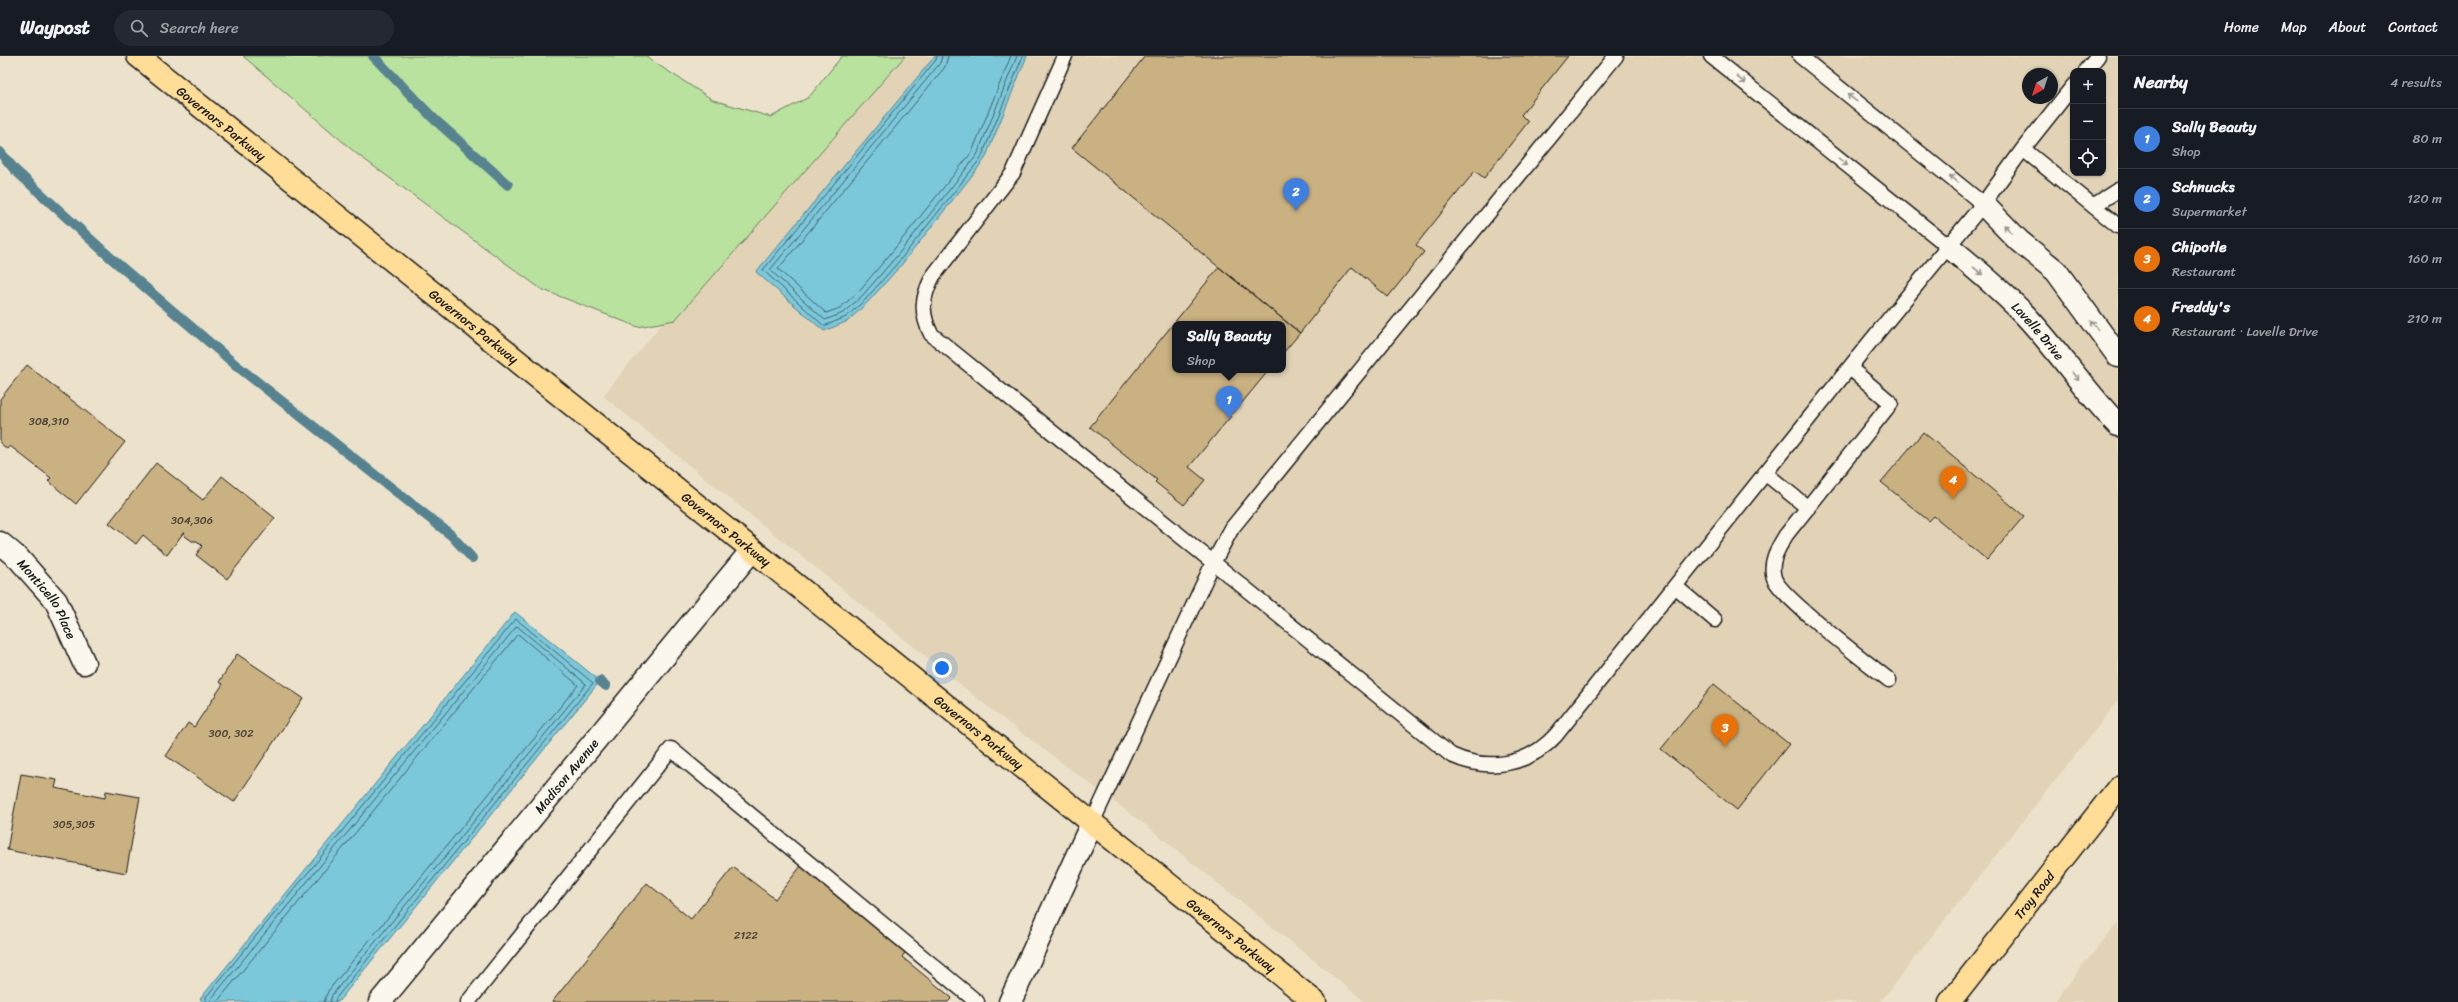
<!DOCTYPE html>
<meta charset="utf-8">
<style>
:root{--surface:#171b24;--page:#242831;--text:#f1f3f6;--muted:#9ea1a6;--line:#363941;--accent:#2563eb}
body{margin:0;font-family:Sriracha,sans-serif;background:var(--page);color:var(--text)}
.controls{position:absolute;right:12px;top:12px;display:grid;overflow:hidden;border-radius:8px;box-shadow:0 1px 3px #0004}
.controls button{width:36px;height:36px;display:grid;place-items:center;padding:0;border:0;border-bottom:1px solid var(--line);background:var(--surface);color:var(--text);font:20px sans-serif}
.compass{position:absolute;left:2022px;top:12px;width:36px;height:36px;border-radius:50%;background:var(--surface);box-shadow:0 1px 3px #0004;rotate:219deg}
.you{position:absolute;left:942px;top:612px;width:14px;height:14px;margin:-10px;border:3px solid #fff;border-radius:50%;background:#1a73e8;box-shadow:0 0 0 6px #1a73e833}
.badge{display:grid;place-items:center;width:26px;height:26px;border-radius:50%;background:var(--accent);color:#fff;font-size:13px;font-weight:700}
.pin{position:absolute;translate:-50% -33px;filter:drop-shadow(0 1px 2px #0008)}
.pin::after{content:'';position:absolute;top:21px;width:14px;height:12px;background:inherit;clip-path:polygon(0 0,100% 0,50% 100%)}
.popup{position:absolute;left:1172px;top:265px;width:114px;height:52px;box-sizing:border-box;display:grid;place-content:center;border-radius:8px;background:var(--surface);filter:drop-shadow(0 1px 3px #0005);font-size:13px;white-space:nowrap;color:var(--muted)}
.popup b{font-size:15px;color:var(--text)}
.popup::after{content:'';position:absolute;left:50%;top:100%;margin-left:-8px;border:8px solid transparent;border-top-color:var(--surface)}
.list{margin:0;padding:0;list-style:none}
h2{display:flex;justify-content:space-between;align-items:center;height:52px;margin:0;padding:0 16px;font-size:17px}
h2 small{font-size:13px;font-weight:400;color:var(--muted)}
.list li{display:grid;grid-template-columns:26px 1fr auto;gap:12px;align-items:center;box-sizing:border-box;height:60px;padding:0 16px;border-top:1px solid var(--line)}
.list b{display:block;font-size:15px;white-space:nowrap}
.list p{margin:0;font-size:13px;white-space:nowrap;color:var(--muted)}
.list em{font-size:13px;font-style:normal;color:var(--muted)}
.icon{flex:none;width:22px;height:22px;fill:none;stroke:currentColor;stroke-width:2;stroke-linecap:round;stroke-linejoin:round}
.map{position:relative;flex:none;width:2118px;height:946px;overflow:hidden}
header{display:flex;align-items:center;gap:24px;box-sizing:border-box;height:56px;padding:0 20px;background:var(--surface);border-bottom:1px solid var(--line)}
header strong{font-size:19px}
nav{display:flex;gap:22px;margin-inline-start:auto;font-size:14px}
.search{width:280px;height:36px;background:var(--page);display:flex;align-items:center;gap:10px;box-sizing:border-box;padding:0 14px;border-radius:22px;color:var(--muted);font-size:15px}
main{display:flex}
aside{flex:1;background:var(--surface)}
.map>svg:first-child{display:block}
.built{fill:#e2d3b6;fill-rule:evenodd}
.green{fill:#b9e29e;stroke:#6a7f5d}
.water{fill:#7cc8db;stroke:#56838f}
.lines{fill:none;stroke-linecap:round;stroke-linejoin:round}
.shore{stroke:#426168;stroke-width:1}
.stream{stroke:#56838f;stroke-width:10}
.building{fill:#cab181;stroke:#1c1c1c}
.service-casing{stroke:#1c1c1c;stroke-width:17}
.minor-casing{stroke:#1c1c1c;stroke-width:25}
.primary-casing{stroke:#1c1c1c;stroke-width:25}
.service{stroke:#fbf7ec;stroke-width:14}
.minor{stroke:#fbf7ec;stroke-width:22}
.primary{stroke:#ffdd96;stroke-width:22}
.oneway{stroke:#97948e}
.labels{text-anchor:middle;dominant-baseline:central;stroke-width:4;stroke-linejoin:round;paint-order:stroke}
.number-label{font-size:11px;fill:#484135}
.street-label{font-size:13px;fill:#1c1c1c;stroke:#fbf7ec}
</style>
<header>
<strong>Waypost</strong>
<div class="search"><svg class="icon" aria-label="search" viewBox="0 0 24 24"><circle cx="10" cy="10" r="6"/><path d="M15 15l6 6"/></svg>Search here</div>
<nav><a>Home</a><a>Map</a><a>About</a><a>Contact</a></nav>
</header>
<main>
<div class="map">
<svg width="2118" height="946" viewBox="0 0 2118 946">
<rect width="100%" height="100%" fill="#ece2cc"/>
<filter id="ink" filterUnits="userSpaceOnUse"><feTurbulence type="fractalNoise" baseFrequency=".025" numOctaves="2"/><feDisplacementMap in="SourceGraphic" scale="8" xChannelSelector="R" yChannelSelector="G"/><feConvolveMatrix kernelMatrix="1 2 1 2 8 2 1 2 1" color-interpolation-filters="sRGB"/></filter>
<g filter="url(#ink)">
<path class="built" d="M879 0H2118V645L1880 946H1365L1148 771 1003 663 603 340ZM2073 15H2103V117H2073ZM2028 18H2052V42H2028ZM1175 268H1283V314H1175Z
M2118 866V946H2054Z"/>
<path class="green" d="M243 0H648L649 3 713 44 771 61 809 41 842 0H905L675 264 638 271 541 233 357 98Z"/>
<path class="water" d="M935 0H1027L985 103 903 207 868 246 848 265 824 275 756 216Z
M515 556 600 625 338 946H204L200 943Z"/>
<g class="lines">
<path class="shore" d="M937 0 936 4 763 214 824 270 846 261 865 244 900 204 981 102 1023 0
M942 0 940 7 770 214 825 264 843 257 862 240 896 201 977 99 1017 0
M948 0 945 11 778 213 826 257 840 252 858 236 891 197 972 96 1011 0
M206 946V941L516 563 593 627 336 942 335 946
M211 946V943L517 570 586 628 332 939 330 946
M217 946 518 578 578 629 328 935 324 946"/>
<path class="stream" d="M373 0 433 62 508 129
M0 96 15 114 112 203 237 310 451 479 472 502
M600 625 606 630"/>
</g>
<path class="building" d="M1145 0H1568L1521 59 1528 66 1484 122 1475 115 1416 189 1424 196 1388 241 1352 211 1300 277 1072 92Z
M1219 211 1300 277 1283 297V268H1175V314H1269L1189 411 1205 424 1184 449 1155 426 1157 424 1090 371Z
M27 309 125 386 76 448 48 425 51 422 10 390 7 393 0 387V343Z
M1923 376 2024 460 1987 504 1934 460 1929 465 1881 426Z
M156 407 203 444 222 420 275 462 227 523 196 499 202 490 197 485H192L185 480 184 476 167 499 143 479 136 488 109 467Z
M237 598 303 642 234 746 166 700 188 667 194 671 223 628 219 626Z
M1714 628 1789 688 1737 754 1661 693Z
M21 718 57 724 55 732 105 742 106 735 140 741 126 817 7 794Z
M801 810 906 895 902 901 952 942 948 946H552L647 827 691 863 733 811 775 843Z"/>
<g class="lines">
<defs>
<path id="service" d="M1065 0 1013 117 933 220C922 241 920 256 931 278L1451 699C1488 716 1528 710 1556 679L1870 286 1983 148 2023 93 2073 30
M1711 0 1948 190
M1800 0 1983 148
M2086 15 2098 0
M2023 93 2118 170
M2093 150 2118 134
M1850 312 1891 347 1786 479C1778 492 1769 506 1774 522 1781 542 1868 607 1889 624
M1765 417 1808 452
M1675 530 1715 564
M1092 767 1213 507 1232 472 1616 0
M468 946 671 693 977 946"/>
<g id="minor">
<path d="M1983 148 2019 185 2056 215 2118 300"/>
<path id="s1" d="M1948 190C1975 212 2001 234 2025 259 2058 294 2085 335 2118 369"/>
<path id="s2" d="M0 487 19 503 56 545 84 607"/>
<path id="s3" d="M380 946 752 494"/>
<path d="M1010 946 1092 767"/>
</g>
<g id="primary">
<path id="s4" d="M138 0 1315 946"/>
<path id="s5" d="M1950 946 2118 732"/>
</g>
</defs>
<use href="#service" class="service-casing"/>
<use href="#minor" class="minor-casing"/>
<use href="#primary" class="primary-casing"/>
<use href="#service" class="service"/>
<use href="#minor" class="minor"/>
<use href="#primary" class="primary"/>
</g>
<defs><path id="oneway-shaft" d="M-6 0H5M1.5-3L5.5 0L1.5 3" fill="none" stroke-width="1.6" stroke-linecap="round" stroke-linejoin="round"/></defs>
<g class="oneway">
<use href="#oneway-shaft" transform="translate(1741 24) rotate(39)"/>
<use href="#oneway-shaft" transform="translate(1852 42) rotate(-142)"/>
<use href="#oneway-shaft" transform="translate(1843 106) rotate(39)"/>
<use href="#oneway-shaft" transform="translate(1954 123) rotate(-140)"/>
<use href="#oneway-shaft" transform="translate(2008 173) rotate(-134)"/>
<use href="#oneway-shaft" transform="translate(1978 215) rotate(39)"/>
<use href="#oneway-shaft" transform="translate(2094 269) rotate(-128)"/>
<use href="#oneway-shaft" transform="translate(2075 320) rotate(51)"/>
</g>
</g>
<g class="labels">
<g class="number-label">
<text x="49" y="365">308,310</text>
<text x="192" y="464">304,306</text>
<text x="231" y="677">300, 302</text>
<text x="74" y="768">305,305</text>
<text x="746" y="879">2122</text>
</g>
<g class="street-label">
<text stroke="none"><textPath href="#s4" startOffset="107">Governors Parkway</textPath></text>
<text stroke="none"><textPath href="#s4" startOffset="431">Governors Parkway</textPath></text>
<text stroke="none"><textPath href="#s1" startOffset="124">Lavelle Drive</textPath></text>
<text stroke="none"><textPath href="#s4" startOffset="755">Governors Parkway</textPath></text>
<text stroke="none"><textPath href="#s2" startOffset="74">Monticello Place</textPath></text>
<text stroke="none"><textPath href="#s4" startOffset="1079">Governors Parkway</textPath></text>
<text stroke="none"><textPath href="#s3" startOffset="293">Madison Avenue</textPath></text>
<text stroke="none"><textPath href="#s5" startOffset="136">Troy Road</textPath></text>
<text stroke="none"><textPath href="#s4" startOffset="1403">Governors Parkway</textPath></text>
</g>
</g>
</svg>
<div class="controls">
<button>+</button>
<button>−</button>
<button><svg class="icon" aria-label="locate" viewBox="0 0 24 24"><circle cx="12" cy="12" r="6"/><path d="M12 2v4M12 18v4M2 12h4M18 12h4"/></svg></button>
</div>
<svg class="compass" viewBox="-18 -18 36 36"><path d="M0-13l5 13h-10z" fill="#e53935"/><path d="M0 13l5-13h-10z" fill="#9ea1a6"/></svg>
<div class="you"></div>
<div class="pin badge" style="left:1229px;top:363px;background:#3f7fe0">1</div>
<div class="popup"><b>Sally Beauty</b>Shop</div>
<div class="pin badge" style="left:1296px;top:155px;background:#3f7fe0">2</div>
<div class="pin badge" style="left:1725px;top:691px;background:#e8710a">3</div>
<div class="pin badge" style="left:1953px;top:443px;background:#e8710a">4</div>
</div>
<aside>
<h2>Nearby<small>4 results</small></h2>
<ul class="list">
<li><span class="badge" style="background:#3f7fe0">1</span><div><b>Sally Beauty</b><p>Shop</p></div><em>80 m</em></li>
<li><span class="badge" style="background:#3f7fe0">2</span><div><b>Schnucks</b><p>Supermarket</p></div><em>120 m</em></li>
<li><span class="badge" style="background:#e8710a">3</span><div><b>Chipotle</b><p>Restaurant</p></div><em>160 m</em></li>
<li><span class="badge" style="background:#e8710a">4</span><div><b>Freddy's</b><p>Restaurant · Lavelle Drive</p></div><em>210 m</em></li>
</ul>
</aside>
</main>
